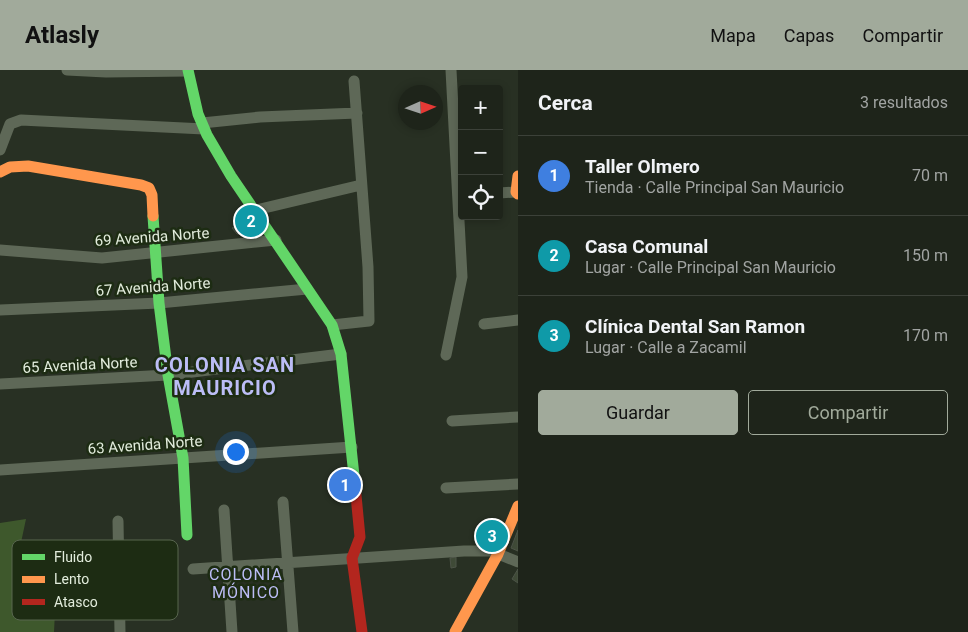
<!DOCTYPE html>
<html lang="es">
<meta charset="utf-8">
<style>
:root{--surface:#1e241a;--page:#2b3027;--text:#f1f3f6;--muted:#a1a4a2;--line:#3c4139;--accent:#a1aa9b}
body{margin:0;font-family:Roboto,sans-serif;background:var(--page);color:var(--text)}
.controls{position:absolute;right:15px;top:15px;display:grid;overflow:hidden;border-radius:5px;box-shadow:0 2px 8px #0003}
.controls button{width:45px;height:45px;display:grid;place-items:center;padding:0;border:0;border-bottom:1px solid var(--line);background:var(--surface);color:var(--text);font:25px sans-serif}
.compass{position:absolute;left:398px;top:15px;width:45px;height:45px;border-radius:50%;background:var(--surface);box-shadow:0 2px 8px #0003;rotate:87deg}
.you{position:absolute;left:235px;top:381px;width:18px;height:18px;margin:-12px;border:4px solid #fff;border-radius:50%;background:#1a73e8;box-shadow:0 0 0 8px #1a73e833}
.badge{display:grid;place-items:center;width:32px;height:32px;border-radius:50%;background:var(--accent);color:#fff;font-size:16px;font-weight:700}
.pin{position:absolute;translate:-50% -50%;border:2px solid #fff;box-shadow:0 1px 5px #0006}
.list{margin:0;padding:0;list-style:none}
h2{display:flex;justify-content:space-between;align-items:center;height:65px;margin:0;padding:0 20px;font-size:21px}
h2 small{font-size:16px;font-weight:400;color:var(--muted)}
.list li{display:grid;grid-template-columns:32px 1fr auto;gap:15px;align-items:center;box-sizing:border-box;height:80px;padding:0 20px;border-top:1px solid var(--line)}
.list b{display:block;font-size:19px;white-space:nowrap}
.list p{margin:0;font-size:16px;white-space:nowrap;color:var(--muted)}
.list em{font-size:16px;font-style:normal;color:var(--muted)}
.actions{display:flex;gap:10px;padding:15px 20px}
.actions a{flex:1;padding:11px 0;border:1px solid var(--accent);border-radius:5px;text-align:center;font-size:18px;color:var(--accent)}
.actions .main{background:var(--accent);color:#111}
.icon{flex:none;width:28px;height:28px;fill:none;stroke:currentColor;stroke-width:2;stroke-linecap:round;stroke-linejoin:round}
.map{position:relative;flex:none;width:518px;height:562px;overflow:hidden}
header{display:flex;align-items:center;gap:30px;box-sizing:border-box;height:70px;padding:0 25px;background:var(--accent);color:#111}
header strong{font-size:24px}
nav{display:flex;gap:28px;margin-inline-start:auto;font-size:18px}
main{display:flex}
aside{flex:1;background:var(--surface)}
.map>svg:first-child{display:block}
.green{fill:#3e582c}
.building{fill:#3f4a37;stroke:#4d5448}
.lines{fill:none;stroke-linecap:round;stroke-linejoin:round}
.street{stroke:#5e6857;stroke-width:11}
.fast{stroke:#63d668;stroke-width:11}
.slow{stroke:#ff974d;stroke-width:11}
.jam{stroke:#b3261e;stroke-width:11}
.labels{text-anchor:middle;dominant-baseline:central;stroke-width:5;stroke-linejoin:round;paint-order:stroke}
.street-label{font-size:15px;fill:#e2ecdc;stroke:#1d2c13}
.neighbourhood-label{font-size:16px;letter-spacing:1px;fill:#bcbdf6;stroke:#1d2c13}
.district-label{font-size:20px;font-weight:bold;letter-spacing:1px;fill:#bcbdf6;stroke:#1d2c13}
.key{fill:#1d2c13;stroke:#58664f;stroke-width:1}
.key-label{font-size:14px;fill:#e2ecdc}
</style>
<header>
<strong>Atlasly</strong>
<nav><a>Mapa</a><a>Capas</a><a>Compartir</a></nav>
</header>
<main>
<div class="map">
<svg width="518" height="562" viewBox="0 0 518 562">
<rect width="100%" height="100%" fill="#283023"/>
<path class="green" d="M26 449 19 482H58L54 562H0V453Z"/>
<path class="building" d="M254 146 261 156 247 164H237L232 158Z
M351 408 352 421 339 422 338 409Z
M495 460 496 472H489V461Z
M518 460V481L511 478Z
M456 487V497L451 498 450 488Z
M518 499V513L512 509Z"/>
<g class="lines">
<path class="street" d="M67 0 106 2 188 1
M202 53 260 47 357 43
M0 80 10 54 21 50 204 59
M499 123 516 122
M256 140 361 115
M0 180 102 188 276 170
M0 240 159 233 307 219
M484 254 518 250
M332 255 369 251 368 197 354 11
M446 285 462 207 451 0
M0 314 168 305 341 284
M452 351 518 347
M0 400 352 377
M446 418 518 414
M283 432 293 562
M224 440 232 562
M118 451 120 562
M193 499 464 481H491L518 492"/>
<path class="fast" d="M188 0 198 44 207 65 231 106 332 255 341 284 355 415
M153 146 159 233 168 305 183 388 187 465"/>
<path class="slow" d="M0 102 10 97 28 96 141 115 149 118 152 125 153 146
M518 106 516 122 518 124
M455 562 498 484 518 436"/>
<path class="jam" d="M355 415 360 467 352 488 362 562"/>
</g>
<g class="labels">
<g class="street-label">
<text transform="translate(152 167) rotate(-4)">69 Avenida Norte</text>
<text transform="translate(153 217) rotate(-4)">67 Avenida Norte</text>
<text transform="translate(80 295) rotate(-3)">65 Avenida Norte</text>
<text transform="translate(145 375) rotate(-4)">63 Avenida Norte</text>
</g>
<g class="neighbourhood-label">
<text x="246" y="504">COLONIA<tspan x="246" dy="18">MÓNICO</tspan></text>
</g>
<g class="district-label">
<text x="225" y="295">COLONIA SAN<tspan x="225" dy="23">MAURICIO</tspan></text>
</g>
</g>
<rect x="12" y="470" width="166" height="80" rx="8" class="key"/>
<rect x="22" y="484" width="23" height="6" fill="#63d668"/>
<rect x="22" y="506" width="23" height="7" fill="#ff974d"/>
<rect x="22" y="529" width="23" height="6" fill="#b3261e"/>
<g class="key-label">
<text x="54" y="492">Fluido</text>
<text x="54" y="514">Lento</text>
<text x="54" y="537">Atasco</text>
</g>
</svg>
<div class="controls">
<button>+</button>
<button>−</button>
<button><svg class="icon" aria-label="locate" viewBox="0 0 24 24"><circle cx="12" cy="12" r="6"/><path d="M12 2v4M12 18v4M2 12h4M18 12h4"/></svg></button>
</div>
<svg class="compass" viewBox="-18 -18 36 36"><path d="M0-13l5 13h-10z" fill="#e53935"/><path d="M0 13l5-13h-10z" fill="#a1a4a2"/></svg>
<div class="you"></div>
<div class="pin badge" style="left:345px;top:415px;background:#3f7fe0">1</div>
<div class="pin badge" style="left:251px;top:151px;background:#0f9aa8">2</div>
<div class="pin badge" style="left:492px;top:466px;background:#0f9aa8">3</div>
</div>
<aside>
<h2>Cerca<small>3 resultados</small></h2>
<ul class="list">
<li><span class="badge" style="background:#3f7fe0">1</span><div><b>Taller Olmero</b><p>Tienda · Calle Principal San Mauricio</p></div><em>70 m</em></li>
<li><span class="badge" style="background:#0f9aa8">2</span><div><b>Casa Comunal</b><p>Lugar · Calle Principal San Mauricio</p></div><em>150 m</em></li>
<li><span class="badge" style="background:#0f9aa8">3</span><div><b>Clínica Dental San Ramon</b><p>Lugar · Calle a Zacamil</p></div><em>170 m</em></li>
</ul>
<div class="actions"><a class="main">Guardar</a><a>Compartir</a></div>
</aside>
</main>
